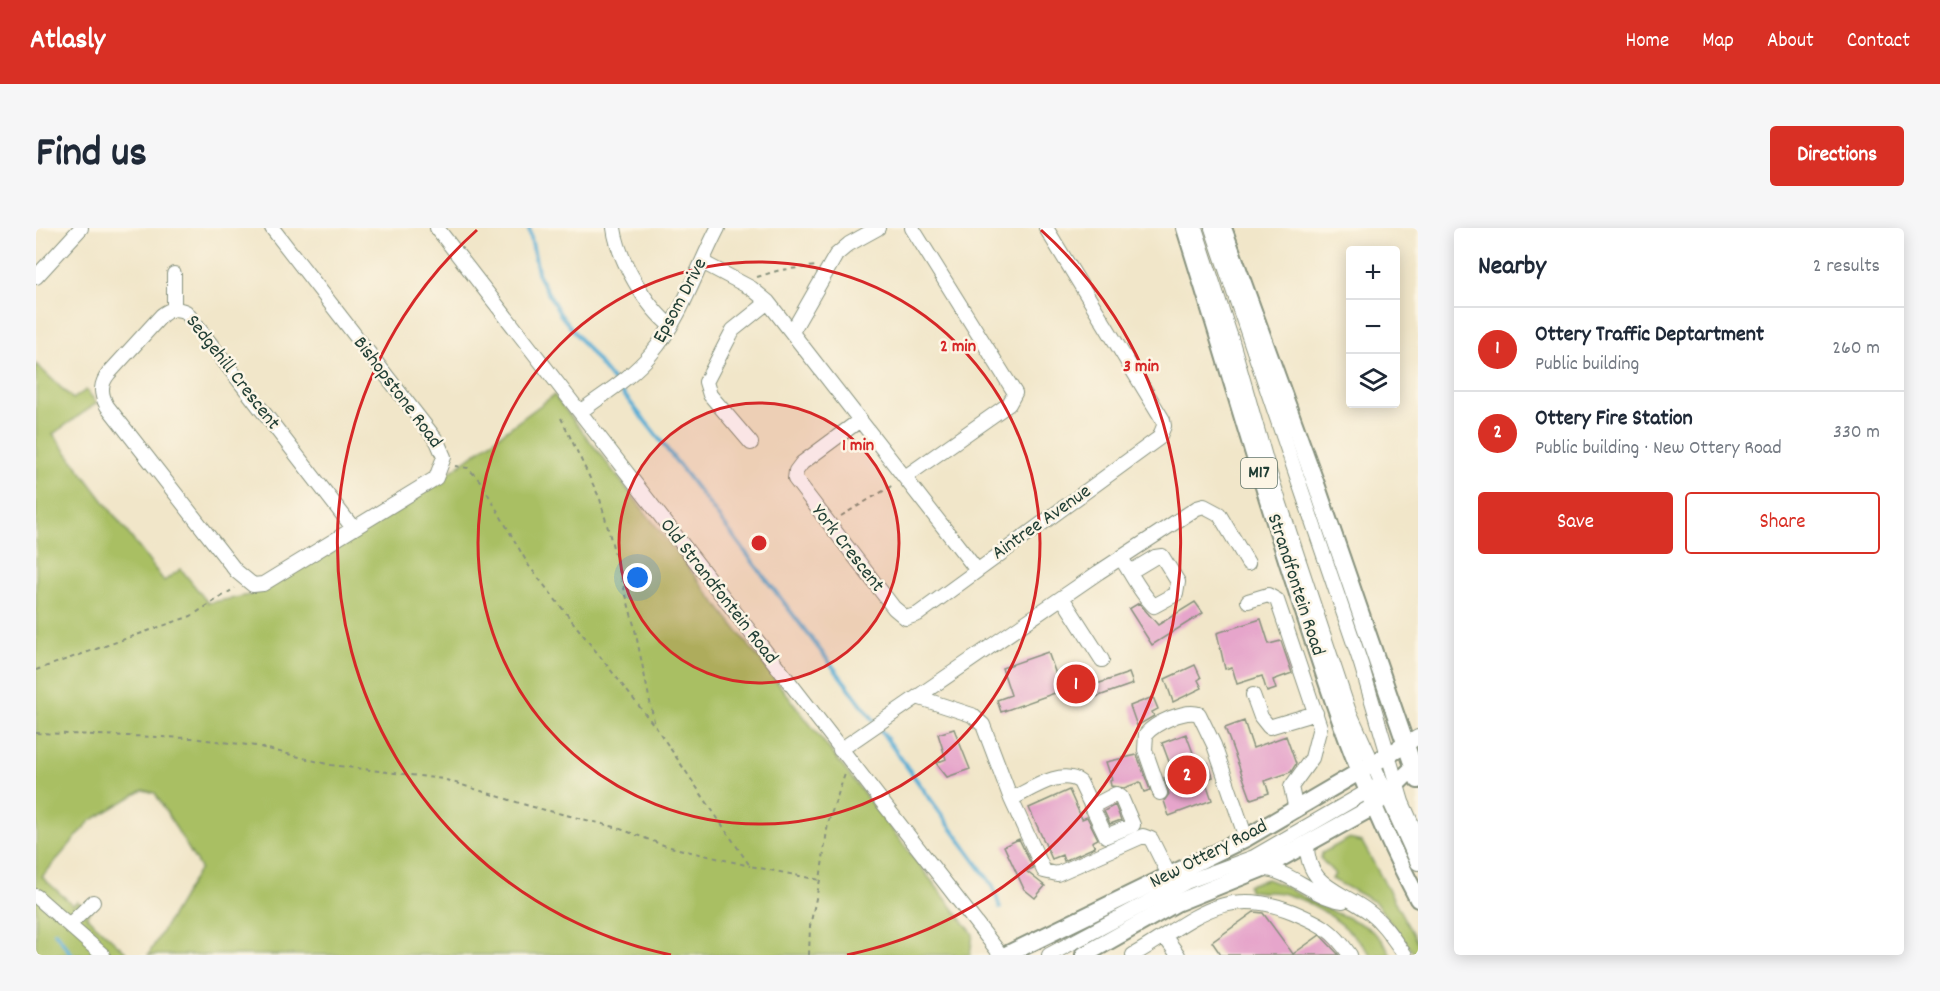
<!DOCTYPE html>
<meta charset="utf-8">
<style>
:root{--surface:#fff;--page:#f6f6f7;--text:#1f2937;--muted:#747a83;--line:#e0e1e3;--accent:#d93025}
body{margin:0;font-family:Dekko,sans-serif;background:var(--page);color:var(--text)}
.controls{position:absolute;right:18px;top:18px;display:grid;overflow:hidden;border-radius:6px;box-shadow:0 3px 15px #0003}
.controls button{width:54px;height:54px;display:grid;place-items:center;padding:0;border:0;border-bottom:2px solid var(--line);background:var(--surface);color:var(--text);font:30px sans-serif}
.you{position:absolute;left:602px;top:350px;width:21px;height:21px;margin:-15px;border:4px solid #fff;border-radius:50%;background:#1a73e8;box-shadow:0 0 0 9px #1a73e833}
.badge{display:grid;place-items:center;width:39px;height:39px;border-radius:50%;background:var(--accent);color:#fff;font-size:20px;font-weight:700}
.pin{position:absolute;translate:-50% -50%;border:3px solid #fff;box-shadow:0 2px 6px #0006}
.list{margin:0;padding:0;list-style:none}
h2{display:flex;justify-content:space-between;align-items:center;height:78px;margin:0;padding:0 24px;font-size:26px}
h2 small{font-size:20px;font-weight:400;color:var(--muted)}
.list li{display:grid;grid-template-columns:39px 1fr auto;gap:18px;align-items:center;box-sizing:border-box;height:84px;padding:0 24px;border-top:2px solid var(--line)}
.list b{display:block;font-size:22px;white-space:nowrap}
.list p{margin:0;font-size:20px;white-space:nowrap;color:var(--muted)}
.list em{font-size:20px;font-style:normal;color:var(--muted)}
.actions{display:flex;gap:12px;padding:18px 24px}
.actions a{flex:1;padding:14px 0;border:2px solid var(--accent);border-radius:6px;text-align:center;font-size:21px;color:var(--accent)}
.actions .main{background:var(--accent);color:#fff}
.icon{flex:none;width:33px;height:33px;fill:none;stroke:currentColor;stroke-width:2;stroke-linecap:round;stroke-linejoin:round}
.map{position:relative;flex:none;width:1382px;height:727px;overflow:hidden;border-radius:6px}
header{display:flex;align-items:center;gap:36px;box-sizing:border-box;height:84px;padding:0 30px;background:var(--accent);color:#fff}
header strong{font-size:28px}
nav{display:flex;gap:33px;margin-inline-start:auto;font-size:21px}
.intro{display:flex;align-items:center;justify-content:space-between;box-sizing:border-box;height:144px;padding:0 36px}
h1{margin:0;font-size:42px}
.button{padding:15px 27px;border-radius:6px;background:var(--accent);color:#fff;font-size:21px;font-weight:700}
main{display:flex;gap:36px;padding:0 36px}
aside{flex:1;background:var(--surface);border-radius:6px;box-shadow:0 3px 15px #0003}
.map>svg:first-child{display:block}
.green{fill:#a9bf64;stroke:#647e4c;stroke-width:1.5}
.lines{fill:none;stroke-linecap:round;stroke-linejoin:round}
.stream{stroke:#58add4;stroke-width:4}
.building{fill:#e6a5cb}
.minor-casing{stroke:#88927e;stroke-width:16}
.major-casing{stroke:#88927e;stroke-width:20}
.path{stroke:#88927e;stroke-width:2;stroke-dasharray:4.5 4.5;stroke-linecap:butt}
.minor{stroke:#fff;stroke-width:14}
.major{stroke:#fff;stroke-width:16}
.ring{fill:none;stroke:#d62828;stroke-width:3}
.labels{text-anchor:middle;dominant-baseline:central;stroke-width:5;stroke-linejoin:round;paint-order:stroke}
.shield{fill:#fcf5e5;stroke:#617469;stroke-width:1.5}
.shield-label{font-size:18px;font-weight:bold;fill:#1f3d34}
.street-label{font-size:20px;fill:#1f3d34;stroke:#fcf5e5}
.centre{fill:#d62828;stroke:#fcf5e5;stroke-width:3}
.ring-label{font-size:18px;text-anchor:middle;font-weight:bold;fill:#d62828;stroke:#fcf5e5;stroke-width:5;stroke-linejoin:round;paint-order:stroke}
</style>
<header>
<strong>Atlasly</strong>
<nav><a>Home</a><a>Map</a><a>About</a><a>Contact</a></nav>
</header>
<div class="intro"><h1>Find us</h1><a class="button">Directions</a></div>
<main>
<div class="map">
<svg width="1382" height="727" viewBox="0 0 1382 727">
<rect width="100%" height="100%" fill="#fcf5e5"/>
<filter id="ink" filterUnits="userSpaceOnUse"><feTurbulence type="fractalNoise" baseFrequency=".0167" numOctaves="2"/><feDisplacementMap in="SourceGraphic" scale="12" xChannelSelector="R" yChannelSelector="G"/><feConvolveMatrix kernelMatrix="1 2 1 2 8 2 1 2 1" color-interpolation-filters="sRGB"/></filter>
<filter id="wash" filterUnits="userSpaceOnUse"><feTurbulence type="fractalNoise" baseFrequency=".008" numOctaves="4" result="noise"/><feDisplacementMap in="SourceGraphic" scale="24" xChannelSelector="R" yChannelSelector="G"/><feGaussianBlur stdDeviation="1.35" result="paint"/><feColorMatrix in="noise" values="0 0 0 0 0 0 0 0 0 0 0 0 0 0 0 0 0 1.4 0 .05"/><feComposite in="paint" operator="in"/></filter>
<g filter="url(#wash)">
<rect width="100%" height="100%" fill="#f1e6c9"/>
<path class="green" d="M0 136 37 171 50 162 61 175 17 206 128 353 145 341 172 375 214 367 417 242 518 167 937 706 934 727H112L164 640 119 565 107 562 54 593 6 649 37 677 41 673 54 683 50 688 93 727H0Z
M1312 611 1326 614 1382 716V727H1379L1339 674 1296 651 1299 646 1285 631 1286 625Z
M1231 651C1252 658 1268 671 1289 680 1315 692 1341 697 1355 727H1335C1313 699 1284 676 1249 666 1238 662 1224 666 1213 662L1212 657Z"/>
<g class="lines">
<path class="stream" d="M493 0 503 49 524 86 617 203 839 494
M843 500 957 658 964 680
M19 704 36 727"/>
</g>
<g id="blocks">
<path class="building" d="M1159 374 1167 385 1116 417 1093 381 1103 375 1122 397Z
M1225 391 1233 416 1245 413 1256 445 1237 452 1240 461 1231 464 1226 448 1201 456 1196 439 1189 441 1181 405Z
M1012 424 1021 449 1042 441 1047 455 965 484 961 472 975 467 966 440Z
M1159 437 1165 450 1162 452 1166 460 1137 474 1129 451Z
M1093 445 1097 456 1060 469 1055 458Z
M1117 469 1122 481 1116 484 1118 488 1101 498 1094 478Z
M1208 493 1217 520 1250 508 1260 536 1255 544 1229 553 1233 565 1215 571 1189 500Z
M918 501 934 541 911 549 900 535 910 531 902 506Z
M1150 506 1162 538 1172 535 1177 549 1169 552 1176 572 1133 588 1128 573 1133 566 1128 550 1138 547 1126 515Z
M1101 527 1114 562 1108 564 1104 554 1088 560 1075 558 1074 553 1076 552 1070 534Z
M1033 562 1046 591 1051 589 1062 611 1056 614 1059 619 1028 633 1026 627 1016 631 993 580Z
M1079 577 1085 592 1074 596 1068 583Z
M983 611 997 640 990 643 1009 658 999 670 988 661 968 618Z
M1218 684 1227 685 1257 726 1284 707 1303 727H1185L1176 714Z"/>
</g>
</g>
<g filter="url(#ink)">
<use href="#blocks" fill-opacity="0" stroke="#88927e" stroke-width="1.5"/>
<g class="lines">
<defs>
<path id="minor" d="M236 0 401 213 408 229 400 250 227 356 217 357 200 343 71 178C64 165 64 156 73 145L126 87C134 81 140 79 150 84L317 300
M401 0 965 727
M578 0C582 31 611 80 635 98
M1159 0 1195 110 1233 243 1312 481 1382 635
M1176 0 1325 436 1366 574 1382 610
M666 34 715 60 732 74 940 341
M0 49 45 0
M138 81V46
M756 104 800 27 813 16 842 0
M544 184C568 166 596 149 615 126 646 90 660 42 682 0
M824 192 766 235 760 243 759 251 858 380 870 390 882 386 1123 210 1128 198 1127 192 1010 0
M715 215 674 167 670 154 697 102 732 74
M869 249 973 176 979 165 876 0
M1085 330C1095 345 1104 365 1118 378L1140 366 1142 354 1126 328 1119 329 1094 344
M1027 371 1066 432
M1212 373 1232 367 1241 372 1284 499 1276 530 1255 559 1260 582
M1217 467 1225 489 1233 499 1280 485
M881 469 936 487 947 497 975 571 1008 643 1021 646 1107 608 1115 611 1133 647
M1369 517 1382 509
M804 522 1063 344 1161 280 1168 278 1183 286 1212 335
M1124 565 1109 522 1110 506C1119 495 1149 481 1163 486L1178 517 1210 610
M975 571C993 563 1025 539 1044 554L1070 608
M1055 579 1080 566 1085 569 1097 597 1070 608
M1271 615C1270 659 1304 662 1333 684 1348 695 1358 712 1369 727
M1227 640C1256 644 1277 669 1307 673
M0 668 67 727
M33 697 57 674
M1129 709 1142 727
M1013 727 1150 654 1218 629 1339 559
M1097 727C1155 694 1187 655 1257 684 1285 696 1296 701 1314 727"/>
<path id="major" d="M1149 0C1189 127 1225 255 1267 381 1299 481 1333 579 1382 671
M1187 0 1281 259 1382 552
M970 727 1210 610 1369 517
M1048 727 1140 675 1227 640 1319 589 1337 579 1377 540"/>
</defs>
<use href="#minor" class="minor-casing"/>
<use href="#major" class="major-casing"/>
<path class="path" d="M721 49 744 42 780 38
M525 190 564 271 598 397 619 498 714 638 784 652
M419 238 432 240 445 254 493 338 617 496
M805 288 859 256
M0 442 155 388 199 360
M0 505 155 510 220 518 295 537 407 551 493 578 579 599 630 618 714 638
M773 727 774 698 784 652 792 595 809 546"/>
<use href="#minor" class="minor"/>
<use href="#major" class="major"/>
</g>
</g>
<circle cx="723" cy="315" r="140" fill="#d62828" fill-opacity=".12"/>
<g class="ring">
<circle cx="723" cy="315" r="140"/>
<circle cx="723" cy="315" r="281"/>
<path d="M635 727A421 421 0 0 1 441 2M1005 2A421 421 0 0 1 811 727"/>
</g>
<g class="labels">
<rect class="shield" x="1205" y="230" width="36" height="30" rx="4.5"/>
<g class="shield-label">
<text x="1223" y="245">M17</text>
</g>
<g class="street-label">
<text transform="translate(645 73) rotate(-62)">Epsom Drive</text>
<text transform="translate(196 145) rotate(52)">Sedgehill Crescent</text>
<text transform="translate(361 165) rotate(53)">Bishopstone Road</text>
<text transform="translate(1006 295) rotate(-35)">Aintree Avenue</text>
<text transform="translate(811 321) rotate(52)">York Crescent</text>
<text transform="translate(1259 357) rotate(72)">Strandfontein Road</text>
<text transform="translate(682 364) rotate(52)">Old Strandfontein Road</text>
<text transform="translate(1173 627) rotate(-27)">New Ottery Road</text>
</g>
</g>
<circle cx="723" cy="315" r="9" class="centre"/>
<g class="ring-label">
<text x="922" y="123">2 min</text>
<text x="1105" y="143">3 min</text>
<text x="822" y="222">1 min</text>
</g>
</svg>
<div class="controls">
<button>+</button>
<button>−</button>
<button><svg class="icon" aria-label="layers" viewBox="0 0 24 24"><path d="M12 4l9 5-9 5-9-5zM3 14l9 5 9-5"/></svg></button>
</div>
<div class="you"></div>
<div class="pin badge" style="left:1040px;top:456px">1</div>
<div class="pin badge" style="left:1151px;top:547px">2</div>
</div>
<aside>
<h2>Nearby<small>2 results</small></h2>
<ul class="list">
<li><span class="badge">1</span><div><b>Ottery Traffic Deptartment</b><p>Public building</p></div><em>260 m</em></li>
<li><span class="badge">2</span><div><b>Ottery Fire Station</b><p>Public building · New Ottery Road</p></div><em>330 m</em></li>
</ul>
<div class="actions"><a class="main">Save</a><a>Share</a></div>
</aside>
</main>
